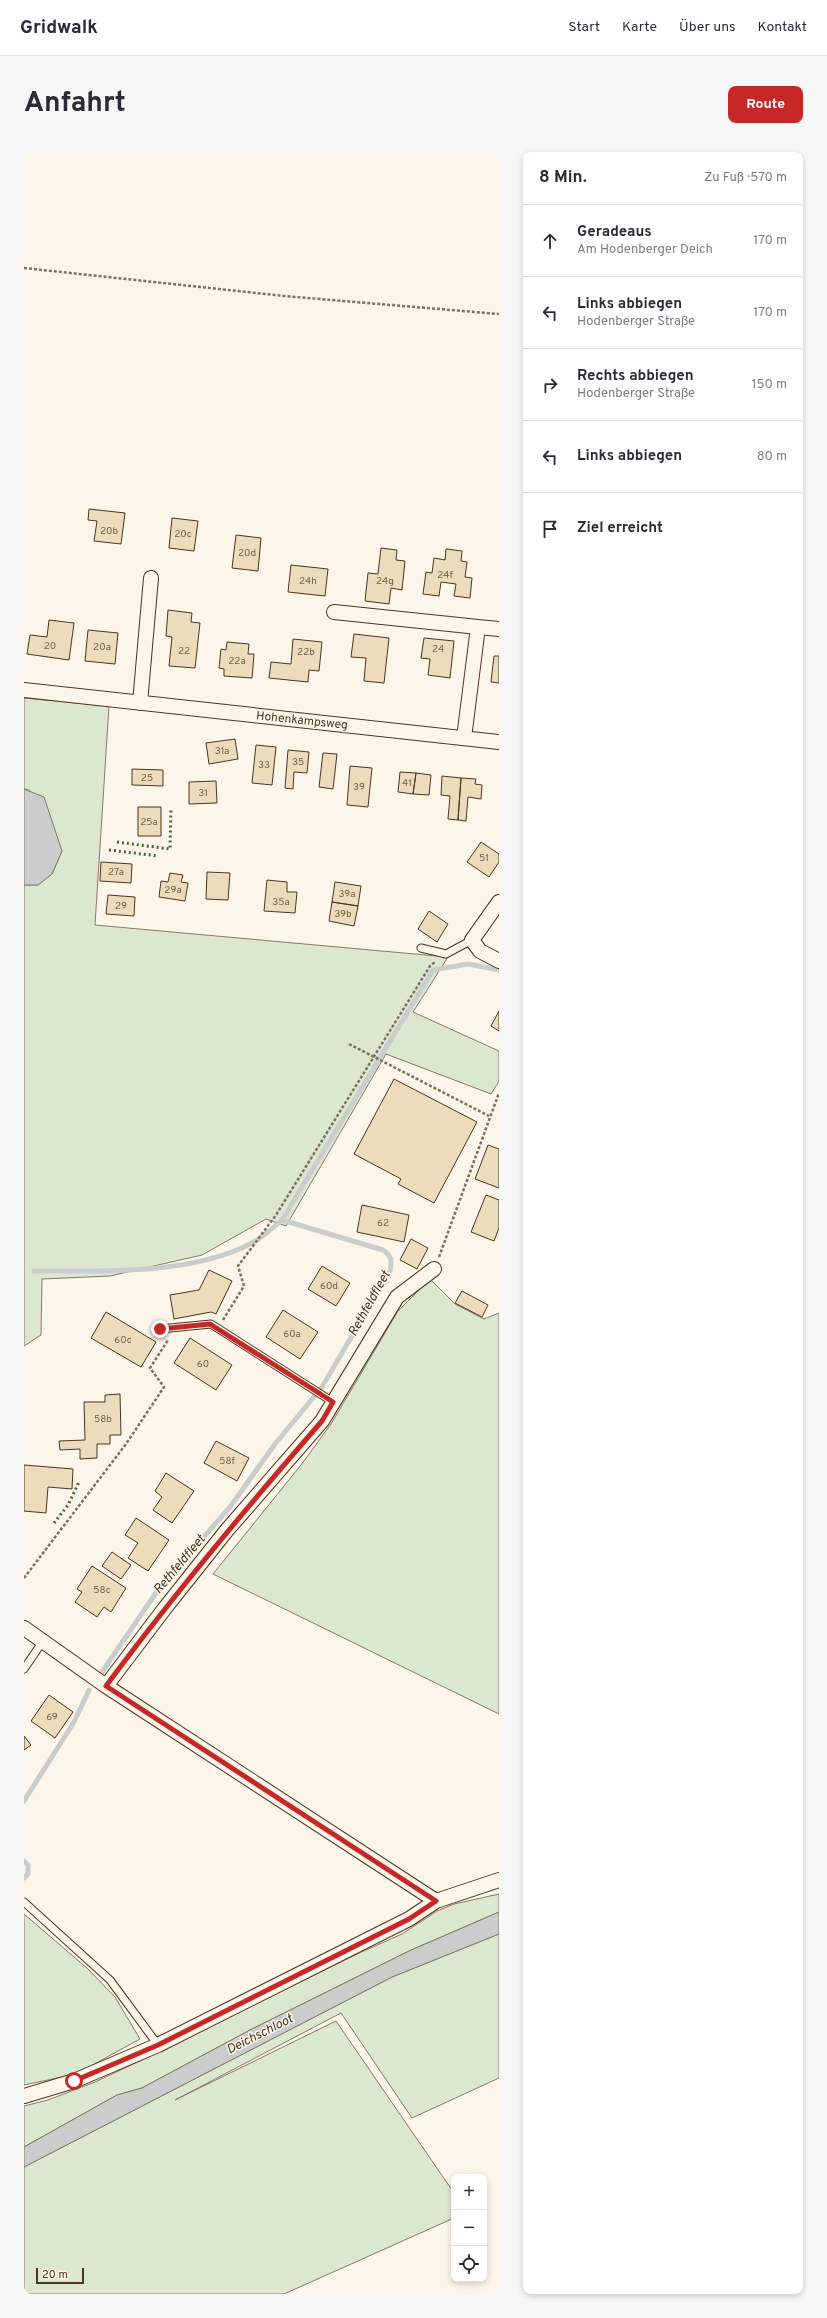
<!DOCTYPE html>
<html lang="de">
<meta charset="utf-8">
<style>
:root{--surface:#fff;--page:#f7f7f7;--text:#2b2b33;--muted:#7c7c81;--line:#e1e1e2;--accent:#c62828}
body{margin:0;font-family:Overpass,sans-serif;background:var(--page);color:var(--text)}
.controls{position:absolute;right:12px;bottom:12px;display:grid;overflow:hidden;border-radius:8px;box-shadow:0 2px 6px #0003}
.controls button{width:36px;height:36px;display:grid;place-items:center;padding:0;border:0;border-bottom:1px solid var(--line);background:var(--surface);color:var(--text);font:20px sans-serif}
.scale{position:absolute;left:12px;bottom:10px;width:48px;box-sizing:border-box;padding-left:4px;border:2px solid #4a3520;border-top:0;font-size:11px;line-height:14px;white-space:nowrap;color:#4a3520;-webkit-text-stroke:3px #fbf6e9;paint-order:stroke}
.stop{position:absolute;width:12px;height:12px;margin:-9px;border:3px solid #c62828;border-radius:50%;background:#fff}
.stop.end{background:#c62828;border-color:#fff;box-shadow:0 1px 4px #0008}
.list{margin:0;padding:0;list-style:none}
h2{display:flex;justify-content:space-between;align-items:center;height:52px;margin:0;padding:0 16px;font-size:17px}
h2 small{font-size:13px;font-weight:400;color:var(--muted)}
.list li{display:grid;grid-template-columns:26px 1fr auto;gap:12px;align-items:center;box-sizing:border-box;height:72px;padding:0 16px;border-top:1px solid var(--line)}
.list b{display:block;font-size:15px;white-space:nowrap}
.list p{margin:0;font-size:13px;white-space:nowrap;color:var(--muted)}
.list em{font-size:13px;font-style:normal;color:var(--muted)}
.icon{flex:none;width:22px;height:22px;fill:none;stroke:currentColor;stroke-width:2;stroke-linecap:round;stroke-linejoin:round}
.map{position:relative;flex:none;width:475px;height:2142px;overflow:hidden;border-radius:8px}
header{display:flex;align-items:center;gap:24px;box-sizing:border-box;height:56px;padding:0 20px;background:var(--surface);border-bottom:1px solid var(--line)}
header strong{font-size:19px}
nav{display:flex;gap:22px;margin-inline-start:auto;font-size:14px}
.intro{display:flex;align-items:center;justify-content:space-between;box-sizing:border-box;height:96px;padding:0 24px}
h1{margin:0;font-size:28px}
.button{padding:10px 18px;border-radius:8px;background:var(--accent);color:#fff;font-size:14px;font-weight:700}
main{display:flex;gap:24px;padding:0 24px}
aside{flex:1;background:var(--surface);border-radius:8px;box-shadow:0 2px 6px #0003}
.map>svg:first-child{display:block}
.green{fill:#dce7d0;stroke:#887966}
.water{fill:#c9cecd;stroke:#887966}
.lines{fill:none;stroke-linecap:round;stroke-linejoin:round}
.stream{stroke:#c9cecd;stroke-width:5}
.building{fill:#ecdcbc;stroke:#4a3520}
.lane-casing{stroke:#4a3520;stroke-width:9}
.street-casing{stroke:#4a3520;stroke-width:16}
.path{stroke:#7f6f5c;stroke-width:2.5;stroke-dasharray:3 2;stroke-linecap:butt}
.lane{stroke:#fbf6e9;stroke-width:7}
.street{stroke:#fbf6e9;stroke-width:14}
.hedge{stroke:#436837;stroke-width:3;stroke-dasharray:2 3;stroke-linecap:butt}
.route{stroke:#c62828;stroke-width:5}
.labels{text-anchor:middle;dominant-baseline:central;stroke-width:3;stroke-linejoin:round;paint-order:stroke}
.number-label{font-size:10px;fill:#725f47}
.street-label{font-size:12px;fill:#4a3520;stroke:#fbf6e9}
.water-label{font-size:13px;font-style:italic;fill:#4a3520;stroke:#fbf6e9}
</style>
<header>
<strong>Gridwalk</strong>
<nav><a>Start</a><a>Karte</a><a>Über uns</a><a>Kontakt</a></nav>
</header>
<div class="intro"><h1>Anfahrt</h1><a class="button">Route</a></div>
<main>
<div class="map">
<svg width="475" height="2142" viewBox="0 0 475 2142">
<rect width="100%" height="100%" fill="#fbf6e9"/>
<path class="green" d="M0 546 85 554 71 773 424 805 389 860 475 899V929L467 942 362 902 262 1074 242 1067 178 1103 86 1124 18 1127 17 1183 0 1194V733H14L28 722 38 699 5 638 0 637Z
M406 1127 431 1152 460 1167 475 1161V1562L189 1422 277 1313 307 1272 374 1159Z
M475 1742V1760L385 1799 226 1878 118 1936 93 1943 0 1995V1954L24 1948 71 1930 120 1907 333 1802 378 1782 413 1759 430 1752Z
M0 1762 64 1817 91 1845 116 1887 52 1922 0 1933Z
M475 1782V1926L388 1966 317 1861 151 1948 312 1869 430 2041V2066L260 2142H0V2015L368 1825Z"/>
<path class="water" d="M0 637 20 645 38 699 28 722 14 733H0Z
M475 1760V1782L368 1825 0 2015V1995L93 1943 118 1936 226 1878 385 1799Z"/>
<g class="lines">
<path class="stream" d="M10 1119C76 1119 166 1123 226 1092 238 1086 248 1077 258 1068L409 818 444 812 475 818
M78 1520 136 1435 206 1355 251 1292 298 1235 366 1119C368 1109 368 1104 359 1098L258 1068
M0 1649 50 1570 65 1538
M0 1709 4 1713V1722L0 1726"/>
</g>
<path class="building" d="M65 357 101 361 97 392 70 389 73 369 64 368Z
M148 366 174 369 170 399 145 396Z
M212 383 237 386 234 419 208 416Z
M357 396 373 398 372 408 381 409 378 438 367 436 365 452 341 449 344 421 354 422Z
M422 397 438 399 437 409 443 410 441 425 448 426 446 446 430 444 432 432 417 430 415 444 399 442 402 420 408 421 410 406 421 408Z
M267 413 304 417 301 444 264 440Z
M144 458 168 461 167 470 176 471 171 516 145 514 148 485 142 484Z
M25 468 50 471 45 508 3 502 6 483 23 485Z
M64 478 94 481 91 512 61 509Z
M330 482 365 486 360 531 340 529 342 506 327 505Z
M400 486 430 489 426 526 404 523 406 507 397 506Z
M269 487 298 490 295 519 285 518 284 530 245 526 247 510 267 512Z
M203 490 225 492 224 502H230L228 526 200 524V517L195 516 197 497 202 498Z
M470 504H475V531L467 530Z
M211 587 214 607 185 612 182 591Z
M232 593 252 595 248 633 228 631Z
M264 598 285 600 283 621 270 620 269 637 261 636Z
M299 601 313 602 309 637 295 635Z
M326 614 348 616 344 655 323 653Z
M108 617 139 618V634L108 633Z
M376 620 392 621 389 642 374 640Z
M392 621 407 623 405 643 389 642Z
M418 624 437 626 434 668 424 667 426 644 417 643Z
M437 626 452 627 451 632 458 633 457 647 444 645 442 669 434 668Z
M192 629 193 651 165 652V630Z
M114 655H137V684H114Z
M457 690 475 702V710L465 725 443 710Z
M77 710 108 712 107 731 76 729Z
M183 720 206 721 204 748 182 747Z
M146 721 159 723 157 730 164 731 161 749 135 745 137 729 144 730Z
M243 728 263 730V740H273L271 761 240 759Z
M311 730 337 734 334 754 308 750Z
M84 743 111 745 110 764 82 762Z
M308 750 334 754 330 774 305 769Z
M405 759 424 772 413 790 394 777Z
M475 859V879L467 874Z
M370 927 453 970 410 1051 374 1032 377 1027 330 1002Z
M464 993 475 997V1036L451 1027Z
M462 1043 475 1048V1076L470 1089 447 1080Z
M338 1053 385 1063 380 1090 333 1080Z
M387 1087 404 1096 393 1117 376 1108Z
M298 1114 326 1131 312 1154 284 1137Z
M185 1118 208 1129 192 1162 187 1160 150 1167 146 1143 175 1138Z
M438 1139 464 1153 458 1165 431 1151Z
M259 1158 294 1180 276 1207 242 1185Z
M82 1160 132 1190 117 1215 67 1186Z
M166 1186 208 1213 192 1238 150 1211Z
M96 1242 97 1283H86V1292H73V1306L56 1307V1297L36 1298 35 1289 61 1288 60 1250H81V1243Z
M192 1289 225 1306 213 1329 180 1311Z
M0 1313 49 1317 48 1337 24 1335 22 1361 0 1359Z
M142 1321 170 1339 148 1371 129 1358 138 1345 131 1339Z
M112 1366 145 1388 124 1419 104 1406 114 1391 101 1383Z
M88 1400 107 1413 97 1427 78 1414Z
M68 1414 102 1436 87 1460 80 1455 73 1465 51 1450 58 1440 53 1437Z
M25 1543 49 1560 31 1586 7 1569Z
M0 1584 7 1593 0 1598Z"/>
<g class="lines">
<defs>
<path id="lane" d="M397 796 422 802 448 788
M136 1177 187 1172 309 1250
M0 1517 19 1489
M0 1750 86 1828 134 1893"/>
<path id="street" d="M310 460 454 475
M0 538 475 590
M116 551 127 426
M440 586 454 475 475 477
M475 750 448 788 456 799 475 809
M0 1476 82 1534 412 1749
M82 1534 141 1456 203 1378 298 1269 373 1145 410 1117
M0 1944 50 1929 134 1893 385 1767 412 1749 475 1728"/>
</defs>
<use href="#lane" class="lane-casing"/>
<use href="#street" class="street-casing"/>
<path class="path" d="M0 116 260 144 475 162
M325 892 465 964
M415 1105 475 941
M199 1168 220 1134 214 1114 252 1063 406 814 411 810
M0 1426 102 1292 140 1235 126 1216 144 1188"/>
<use href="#lane" class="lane"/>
<use href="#street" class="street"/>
<path class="hedge" d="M93 690 146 697 147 656
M85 698 134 704
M30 1371 44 1353 55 1330"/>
</g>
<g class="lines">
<path class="route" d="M50 1929 134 1893 385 1767 412 1749 82 1534C150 1442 223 1355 298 1269L309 1250 186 1172 136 1177"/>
</g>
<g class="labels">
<g class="number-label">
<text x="85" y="379">20b</text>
<text x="159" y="382">20c</text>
<text x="223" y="401">20d</text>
<text x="421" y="423">24f</text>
<text x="284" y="429">24h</text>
<text x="361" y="429">24g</text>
<text x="26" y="494">20</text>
<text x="78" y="495">20a</text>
<text x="414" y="497">24</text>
<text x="160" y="499">22</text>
<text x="282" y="500">22b</text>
<text x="213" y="509">22a</text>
<text x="198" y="599">31a</text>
<text x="274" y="610">35</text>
<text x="240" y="613">33</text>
<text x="123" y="626">25</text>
<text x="383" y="631">41</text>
<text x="335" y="635">39</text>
<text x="179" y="641">31</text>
<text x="125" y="670">25a</text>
<text x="460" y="706">51</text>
<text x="92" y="720">27a</text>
<text x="149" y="738">29a</text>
<text x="323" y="742">39a</text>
<text x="257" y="750">35a</text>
<text x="97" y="754">29</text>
<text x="319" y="762">39b</text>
<text x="359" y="1071">62</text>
<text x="305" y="1134">60d</text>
<text x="268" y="1182">60a</text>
<text x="99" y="1188">60c</text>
<text x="179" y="1212">60</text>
<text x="79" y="1267">58b</text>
<text x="203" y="1309">58f</text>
<text x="78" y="1438">58c</text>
<text x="28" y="1565">69</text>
</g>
<g class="street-label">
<text transform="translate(278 569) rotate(6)">Hohenkampsweg</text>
</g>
<g class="water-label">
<text transform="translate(346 1152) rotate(-61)">Rethfeldfleet</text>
<text transform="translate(156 1413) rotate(-50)">Rethfeldfleet</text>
<text transform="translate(236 1883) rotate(-27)">Deichschloot</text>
</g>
</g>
</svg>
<div class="controls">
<button>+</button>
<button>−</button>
<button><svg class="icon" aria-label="locate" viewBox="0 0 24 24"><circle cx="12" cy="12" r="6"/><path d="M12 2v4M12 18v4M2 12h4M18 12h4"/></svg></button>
</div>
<div class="scale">20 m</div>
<div class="stop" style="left:50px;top:1929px"></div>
<div class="stop end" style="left:136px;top:1177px"></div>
</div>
<aside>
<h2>8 Min.<small>Zu Fuß · 570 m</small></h2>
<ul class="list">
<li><svg class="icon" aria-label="ahead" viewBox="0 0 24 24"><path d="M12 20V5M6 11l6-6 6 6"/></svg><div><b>Geradeaus</b><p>Am Hodenberger Deich</p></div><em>170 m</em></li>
<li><svg class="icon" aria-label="left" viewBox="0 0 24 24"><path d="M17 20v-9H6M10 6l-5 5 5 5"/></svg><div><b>Links abbiegen</b><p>Hodenberger Straße</p></div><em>170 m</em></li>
<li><svg class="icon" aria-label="right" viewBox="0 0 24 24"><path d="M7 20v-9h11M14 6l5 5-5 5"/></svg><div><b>Rechts abbiegen</b><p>Hodenberger Straße</p></div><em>150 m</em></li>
<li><svg class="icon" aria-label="left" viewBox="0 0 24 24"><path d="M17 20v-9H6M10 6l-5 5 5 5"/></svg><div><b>Links abbiegen</b></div><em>80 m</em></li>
<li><svg class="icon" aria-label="arrive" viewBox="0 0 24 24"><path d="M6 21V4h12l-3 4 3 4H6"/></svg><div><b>Ziel erreicht</b></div></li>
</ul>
</aside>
</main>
